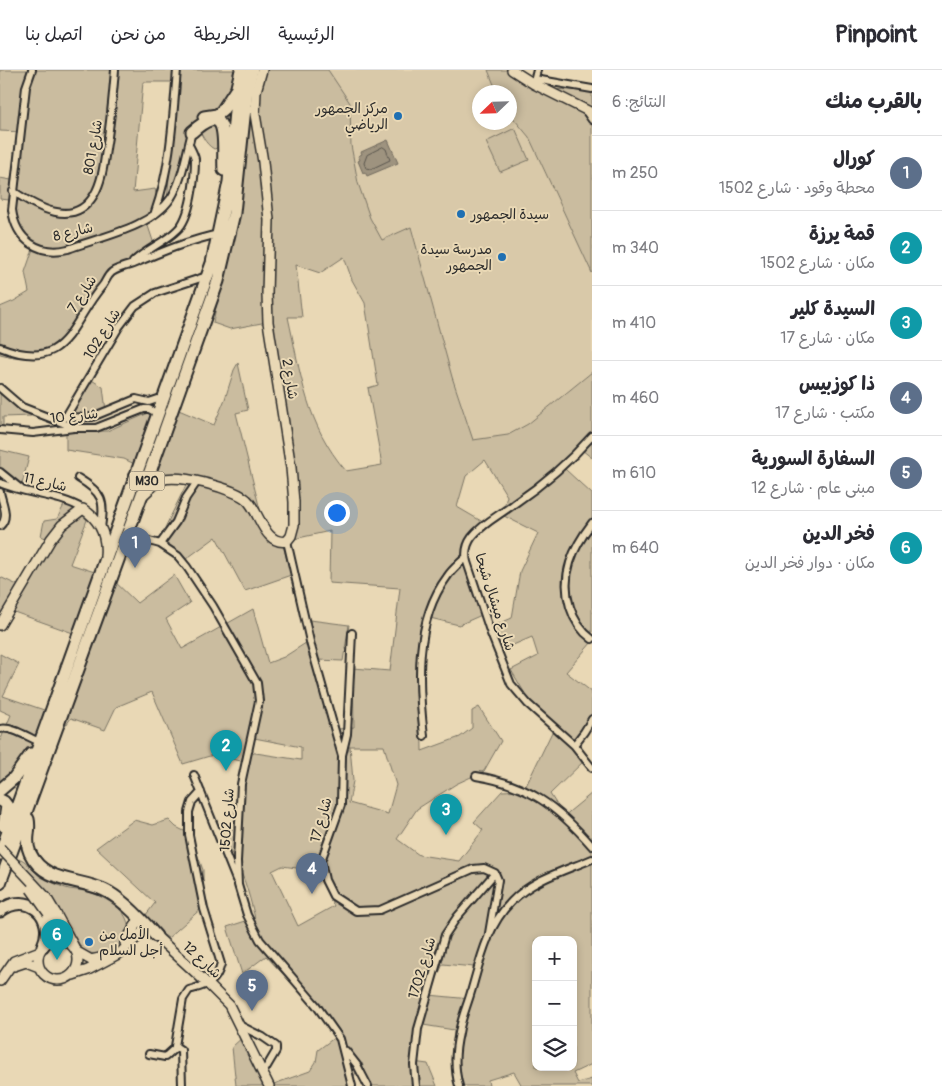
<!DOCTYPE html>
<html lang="ar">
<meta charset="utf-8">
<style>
:root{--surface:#fff;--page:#f7f7f7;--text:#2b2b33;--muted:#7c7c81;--line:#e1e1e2;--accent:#0b8043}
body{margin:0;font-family:Pangolin,"Playpen Sans Arabic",sans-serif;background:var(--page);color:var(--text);direction:rtl}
.controls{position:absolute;right:15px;bottom:15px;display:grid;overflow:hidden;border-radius:10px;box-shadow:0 2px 8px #0003}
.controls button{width:45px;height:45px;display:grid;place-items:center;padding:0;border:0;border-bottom:1px solid var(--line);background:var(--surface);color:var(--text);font:25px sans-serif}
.compass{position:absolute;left:472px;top:15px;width:45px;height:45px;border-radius:50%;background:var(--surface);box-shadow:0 2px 8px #0003;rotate:247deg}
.you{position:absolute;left:336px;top:442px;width:18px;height:18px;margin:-12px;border:4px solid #fff;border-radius:50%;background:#1a73e8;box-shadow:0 0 0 8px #1a73e833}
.badge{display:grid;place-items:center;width:32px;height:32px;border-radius:50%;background:var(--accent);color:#fff;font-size:16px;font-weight:700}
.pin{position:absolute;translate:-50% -41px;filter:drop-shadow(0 1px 2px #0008)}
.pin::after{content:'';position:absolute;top:26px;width:18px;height:15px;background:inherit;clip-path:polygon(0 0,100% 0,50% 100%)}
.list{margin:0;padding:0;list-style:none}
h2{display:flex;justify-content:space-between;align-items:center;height:65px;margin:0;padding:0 20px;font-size:21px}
h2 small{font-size:16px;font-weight:400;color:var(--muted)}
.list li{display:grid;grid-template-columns:32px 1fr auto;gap:15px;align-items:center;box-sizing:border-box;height:75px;padding:0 20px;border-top:1px solid var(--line)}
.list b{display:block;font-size:19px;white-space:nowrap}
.list p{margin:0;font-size:16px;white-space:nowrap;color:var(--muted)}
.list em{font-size:16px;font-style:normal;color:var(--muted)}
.icon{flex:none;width:28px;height:28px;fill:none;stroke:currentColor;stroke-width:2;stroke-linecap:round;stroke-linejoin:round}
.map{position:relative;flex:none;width:592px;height:1016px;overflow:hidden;direction:ltr}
header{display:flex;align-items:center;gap:30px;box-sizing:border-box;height:70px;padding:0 25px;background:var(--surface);border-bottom:1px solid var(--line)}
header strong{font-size:24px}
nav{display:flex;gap:28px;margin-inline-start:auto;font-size:18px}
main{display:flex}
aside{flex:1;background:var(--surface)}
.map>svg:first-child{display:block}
.built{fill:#d9c9a9}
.green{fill:#cabc9f;stroke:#7a7465;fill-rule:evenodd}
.water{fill:#9e937f;stroke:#70695d}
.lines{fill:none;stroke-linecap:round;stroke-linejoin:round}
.shore{stroke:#59554d;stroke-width:1}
.street-casing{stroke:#2b2b2b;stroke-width:10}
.secondary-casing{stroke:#2b2b2b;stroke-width:12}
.highway-casing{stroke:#2b2b2b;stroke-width:15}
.street{stroke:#e9d8b5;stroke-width:6}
.secondary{stroke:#e9d8b5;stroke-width:9}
.highway{stroke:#e9d8b5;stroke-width:11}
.secondary-bridge-casing{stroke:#2b2b2b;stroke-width:12;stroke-linecap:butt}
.secondary-bridge{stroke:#e9d8b5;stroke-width:9}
.poi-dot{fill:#1f6fb2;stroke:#e9d8b5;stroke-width:2}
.labels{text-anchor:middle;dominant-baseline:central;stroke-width:4;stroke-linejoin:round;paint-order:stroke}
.shield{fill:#e9d8b5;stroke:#645f54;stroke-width:1}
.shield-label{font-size:12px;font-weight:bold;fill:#2b2b2b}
.poi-label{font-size:14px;fill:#2b2b2b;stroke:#e9d8b5;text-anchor:end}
.street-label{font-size:14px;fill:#2b2b2b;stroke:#e9d8b5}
</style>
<header>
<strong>Pinpoint</strong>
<nav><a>الرئيسية</a><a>الخريطة</a><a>من نحن</a><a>اتصل بنا</a></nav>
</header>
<main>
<aside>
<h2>بالقرب منك<small>النتائج: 6</small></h2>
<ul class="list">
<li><span class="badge" style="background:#5c6f8a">1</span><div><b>كورال</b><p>محطة وقود · شارع 1502</p></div><em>250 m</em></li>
<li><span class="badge" style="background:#0f9aa8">2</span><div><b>قمة يرزة</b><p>مكان · شارع 1502</p></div><em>340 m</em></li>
<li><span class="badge" style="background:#0f9aa8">3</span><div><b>السيدة كلير</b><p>مكان · شارع 17</p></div><em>410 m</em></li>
<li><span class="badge" style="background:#5c6f8a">4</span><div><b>ذا كوزبيس</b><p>مكتب · شارع 17</p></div><em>460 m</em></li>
<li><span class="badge" style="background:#5c6f8a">5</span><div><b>السفارة السورية</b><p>مبنى عام · شارع 12</p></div><em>610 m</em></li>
<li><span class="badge" style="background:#0f9aa8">6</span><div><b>فخر الدين</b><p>مكان · دوار فخر الدين</p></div><em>640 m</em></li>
</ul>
</aside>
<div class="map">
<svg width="592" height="1016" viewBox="0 0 592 1016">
<rect width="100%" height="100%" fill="#e9d8b5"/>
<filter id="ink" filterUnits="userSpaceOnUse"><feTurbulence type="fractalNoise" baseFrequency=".02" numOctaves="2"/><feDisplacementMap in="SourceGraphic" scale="10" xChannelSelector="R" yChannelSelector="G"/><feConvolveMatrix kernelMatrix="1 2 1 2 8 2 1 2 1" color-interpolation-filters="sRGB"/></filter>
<g filter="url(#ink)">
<path class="built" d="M328 0H488L497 22H480V52H510V44L529 67 592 203V302L528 354 508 365 473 371 452 307 412 158 381 171 375 160 365 137 358 113 353 88 351 62Z"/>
<path class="green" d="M0 0H236C232 26 225 51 220 77L214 79C205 74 201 64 197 54L180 120 167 131 177 12H143L133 122 155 119 159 137 147 153 155 177 116 203 51 281 26 288 13 287 0 284V237L14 231 29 222 25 202 34 176C21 166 9 147 9 130L0 129V108L17 111 22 62 0 61Z
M255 0H328L350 33 351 75 358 113 370 148 382 170 411 157 452 307 473 370 508 365 528 354 592 302V388L582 380 565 399 592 424V572L566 602 592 622V650L578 676 587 688 550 724 564 746 592 723V994L573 1003 578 1013 592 1009V1016H522L514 1002 488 1010 489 1016H460L451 990 454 960 417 954 413 992 428 994 437 1016H370L362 993 352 1009 354 1016H236L232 977 245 965 271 1015 310 1001 316 992 318 980 339 964 266 886 242 904 227 857 255 848C248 821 243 799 226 775L236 745 249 682 301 690V677L249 667 241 691 213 685 183 694 152 622 116 637 105 660 71 648 41 691 0 712V671L11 645 0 640V584L19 594 3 626 47 641 73 563 14 542 0 562V507L26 519 48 469 41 466 44 451 57 449 64 435C75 437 81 439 87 450L70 494 110 507 137 533 174 505 190 533 166 549 182 579 253 539 268 593 284 587 312 569 310 550 349 555 343 591 317 590 339 659 354 657 353 598 390 601 400 518 329 513 330 461 294 469 295 419 267 252 230 259 213 253 234 140ZM344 187 352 210 365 233 378 315 368 318 382 395 346 401C306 354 301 305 288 247H302L296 195 320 203ZM485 390 507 426 502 445 538 463 520 501 512 548 491 557 499 581 532 567 538 586 511 600 530 632 553 660 524 720 502 721 474 752 483 760 459 791 419 785 397 769 417 739 456 714 484 701 501 671 479 637 472 641V658L460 667 422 681 421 612 430 548 459 555 486 543 467 487 470 473 488 455 457 437 466 406ZM350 676H384L396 715 388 744 349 733 353 711ZM282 796 319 801 325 819 334 836 298 856 272 801ZM536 870H573V997H536ZM443 894 474 897 470 929 429 925Z
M488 0H509L550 19 592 21V203L529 67 510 44V22H497Z
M515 58 529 90 500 102 486 72Z
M238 293 248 340 236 343 261 444 266 456 283 475 291 505 245 521 216 467 182 492 158 472 186 415C171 409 155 408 140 413L145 399 124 389 66 380V362L107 361 167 335 214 355 225 329 234 300Z
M90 309 103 317 106 341 89 345 66 346Z
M0 318 31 346 3 347V359L0 358Z
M0 380 29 387 21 418 9 409 0 418Z
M134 750 153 755 169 750 176 757 190 764 203 800V837L168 868 142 850 155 833 96 778Z
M21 789C29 793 33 802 41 807 49 811 61 817 69 819 74 820 80 820 85 821 98 824 113 832 122 842 143 866 104 894 83 880L53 831 16 790Z"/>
<path class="water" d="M388 70 398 93 367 106 365 102 363 103 358 91 360 90 358 86 362 84 361 82Z"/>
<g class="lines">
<path class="shore" d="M383 77 386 79 390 90 371 99 366 98 364 93 367 85Z"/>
<defs>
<path id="street" d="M32 0 26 17 12 140C16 170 39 186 68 179 100 167 151 158 171 128 183 109 186 83 192 62
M535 9 592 19
M534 12 537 0
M585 40 592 50
M13 121C36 137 74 159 94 125 103 110 104 91 107 73 111 49 113 24 115 0
M155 142C171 97 173 47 177 0
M133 192C146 179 164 173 177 160 191 148 195 107 195 89 194 84 191 79 189 75
M0 277C68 304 69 254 103 215 106 211 107 206 112 202 118 198 126 196 133 194 161 182 190 170 219 164
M0 318 22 337 73 357
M52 348 92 347 136 329 149 332 164 327
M65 348 119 257 135 236 155 223 207 206
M0 360 33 363 74 358H96L144 339H149L158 344
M592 366C570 391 542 415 514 434 500 445 483 453 472 467 466 475 465 483 467 492L491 564 511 614 528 634 574 675 592 698
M0 402 21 419
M78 408C103 423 105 430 101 458
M0 413C27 425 58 424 83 439
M0 422C2 433 10 447 0 456
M592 453C573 478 560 505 570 537 574 550 581 561 592 569
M287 471 311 576 342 686 341 735 321 791 325 810 333 826 356 841 380 840 473 799 484 798 495 803 498 810 488 869
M160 474 176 452 186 428 197 412
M123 482 131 475 143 471H149L160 474 178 486 187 497 213 536 257 613 259 631 241 714 237 791 238 815 247 845 260 870 316 935 340 969 352 1016
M0 659C12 656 29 668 40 672
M424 666C418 615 414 551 447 507 452 499 459 494 466 487
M574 675 584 662 592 649
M342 685 347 664 352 563
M194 705 236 810
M476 706C528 714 558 737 592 776
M239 955 263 967 276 976V981L263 1003
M346 981 357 995 368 1016
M149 984 165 987 176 977
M182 1016 181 980 175 976 183 929 189 920C207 915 216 914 221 894L204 839 189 765V742L192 732 201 722
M416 1016 414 995 418 959 445 865 457 847 495 803
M459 1016C454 999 455 980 459 963 461 949 467 936 471 922 480 891 487 856 511 832 533 809 564 801 592 789"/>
<path id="secondary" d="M512 0 534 14 592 43
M141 427C148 421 155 413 162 410 177 403 236 419 247 430 260 442 264 476 287 471L291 466 294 455V432L291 398 268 252 267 224 269 150 263 92 255 44 256 21 262 0
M0 555 51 469 62 455 83 439C100 450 107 466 105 486
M55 842 74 877
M156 866 209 915 229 935 269 1016
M38 890a20 20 0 1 1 40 0a20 20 0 1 1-40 0Z
M48 871C53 862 53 852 48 843
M125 873 139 849
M77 882 91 890 104 887
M14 896 26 892 39 897
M73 905 88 900 120 883 148 857
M0 911 14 891 40 881"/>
<path id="highway" d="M204 47 217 45 222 41 235 21
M192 62C232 26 222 78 224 100
M0 720 14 708 31 684
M0 730 4 732 7 736 4 756
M28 749C31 761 24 770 30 783 44 813 78 808 104 820 122 828 143 851 156 866
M0 784 212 193 229 112 237 17 241 0
M0 813 141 427 218 211 234 143 247 19 252 0
M0 841C27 820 57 846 43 876"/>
</defs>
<use href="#street" class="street-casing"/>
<use href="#secondary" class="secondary-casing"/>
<use href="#highway" class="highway-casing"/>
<use href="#street" class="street"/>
<use href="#secondary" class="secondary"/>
<use href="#highway" class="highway"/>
<defs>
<path id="secondary-bridge" d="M0 778 46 827 55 842
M31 819 48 843"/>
</defs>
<use href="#secondary-bridge" class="secondary-bridge-casing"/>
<use href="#secondary-bridge" class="secondary-bridge"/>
</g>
</g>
<g class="poi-dot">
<circle cx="398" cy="46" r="5"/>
<circle cx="461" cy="144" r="5"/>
<circle cx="502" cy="187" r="5"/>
<circle cx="89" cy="872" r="5"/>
</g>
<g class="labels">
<rect class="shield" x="129.5" y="401.5" width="35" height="19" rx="4"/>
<g class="shield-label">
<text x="147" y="411">M30</text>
</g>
<g class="poi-label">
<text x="388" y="38">مركز الجمهور<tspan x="388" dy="16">الرياضي</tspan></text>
<text x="471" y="144" text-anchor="start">سيدة الجمهور</text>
<text x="492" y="179">مدرسة سيدة<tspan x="492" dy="16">الجمهور</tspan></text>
<text x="99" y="864" text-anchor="start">الأمل من<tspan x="99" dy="16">أجل السلام</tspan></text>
</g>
<g class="street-label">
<text transform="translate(93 77) rotate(-80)">شارع 801</text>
<text transform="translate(73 162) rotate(-14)">شارع 8</text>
<text transform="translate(82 224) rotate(-57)">شارع 7</text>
<text transform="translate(102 264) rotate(-58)">شارع 102</text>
<text transform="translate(290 309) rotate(81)">شارع 2</text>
<text transform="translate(74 346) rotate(-6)">شارع 10</text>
<text transform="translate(45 412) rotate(13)">شارع 11</text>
<text transform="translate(495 532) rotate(72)">شارع ميشال شيحا</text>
<text transform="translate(227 750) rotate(-86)">شارع 1502</text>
<text transform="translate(321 750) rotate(-74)">شارع 17</text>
<text transform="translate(202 890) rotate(43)">شارع 12</text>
<text transform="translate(422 898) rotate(-73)">شارع 1702</text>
</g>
</g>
</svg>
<div class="controls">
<button>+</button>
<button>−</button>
<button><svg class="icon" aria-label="layers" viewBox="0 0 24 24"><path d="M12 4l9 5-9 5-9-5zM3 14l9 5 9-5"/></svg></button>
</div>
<svg class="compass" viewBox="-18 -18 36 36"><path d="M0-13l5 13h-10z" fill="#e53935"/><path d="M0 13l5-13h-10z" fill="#7c7c81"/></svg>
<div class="you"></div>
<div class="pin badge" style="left:135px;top:498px;background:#5c6f8a">1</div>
<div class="pin badge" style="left:226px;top:701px;background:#0f9aa8">2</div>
<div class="pin badge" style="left:446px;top:765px;background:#0f9aa8">3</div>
<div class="pin badge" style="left:312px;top:824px;background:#5c6f8a">4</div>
<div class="pin badge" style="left:252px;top:941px;background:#5c6f8a">5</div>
<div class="pin badge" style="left:57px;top:890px;background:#0f9aa8">6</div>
</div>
</main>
